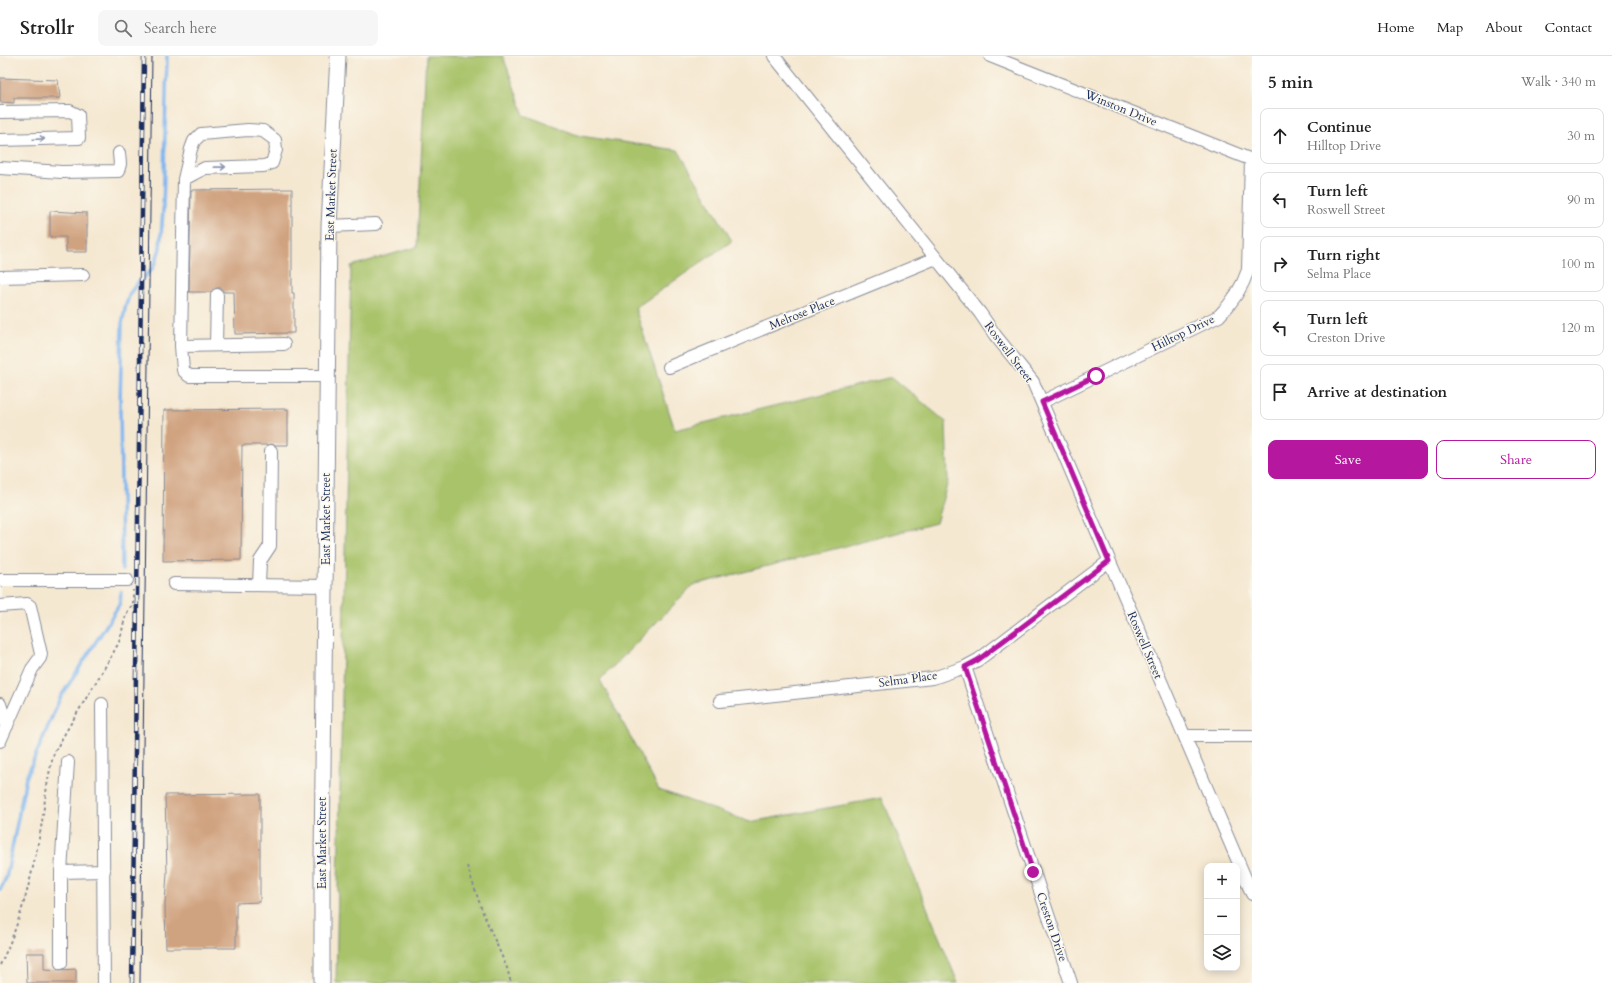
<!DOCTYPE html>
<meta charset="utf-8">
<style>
:root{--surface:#fff;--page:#f6f6f6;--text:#222;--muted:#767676;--line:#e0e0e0;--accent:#b5179e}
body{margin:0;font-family:Cardo,serif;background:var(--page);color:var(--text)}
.controls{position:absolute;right:12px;bottom:12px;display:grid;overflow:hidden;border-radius:8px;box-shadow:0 2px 10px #0003}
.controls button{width:36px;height:36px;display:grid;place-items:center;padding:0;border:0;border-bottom:1px solid var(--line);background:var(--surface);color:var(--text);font:20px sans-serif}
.stop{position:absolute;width:12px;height:12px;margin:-9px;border:3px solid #b5179e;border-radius:50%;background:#fff}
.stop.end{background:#b5179e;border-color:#fff;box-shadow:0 1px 4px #0008}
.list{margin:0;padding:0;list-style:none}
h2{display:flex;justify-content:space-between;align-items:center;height:52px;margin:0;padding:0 16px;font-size:17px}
h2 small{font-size:13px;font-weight:400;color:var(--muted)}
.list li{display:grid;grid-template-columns:26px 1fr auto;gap:12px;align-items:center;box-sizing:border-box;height:56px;margin:0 8px 8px;padding:0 8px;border:1px solid var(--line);border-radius:8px}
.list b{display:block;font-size:15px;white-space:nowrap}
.list p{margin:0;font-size:13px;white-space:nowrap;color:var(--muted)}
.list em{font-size:13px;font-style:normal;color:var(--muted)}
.actions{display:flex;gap:8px;padding:12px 16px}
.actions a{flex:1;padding:9px 0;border:1px solid var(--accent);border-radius:8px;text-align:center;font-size:14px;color:var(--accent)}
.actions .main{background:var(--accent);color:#fff}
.icon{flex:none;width:22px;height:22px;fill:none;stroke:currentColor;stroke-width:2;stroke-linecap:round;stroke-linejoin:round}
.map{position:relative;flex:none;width:1252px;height:927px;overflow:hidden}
header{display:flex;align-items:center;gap:24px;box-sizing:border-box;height:56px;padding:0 20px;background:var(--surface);border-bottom:1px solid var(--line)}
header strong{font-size:19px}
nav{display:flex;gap:22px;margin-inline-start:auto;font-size:14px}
.search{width:280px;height:36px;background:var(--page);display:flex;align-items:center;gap:10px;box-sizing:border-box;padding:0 14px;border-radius:8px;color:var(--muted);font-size:15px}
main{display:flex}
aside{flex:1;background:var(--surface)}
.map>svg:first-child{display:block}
.green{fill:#a9c36a;stroke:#627964}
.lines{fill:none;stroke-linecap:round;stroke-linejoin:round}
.stream{stroke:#7fb6ef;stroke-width:3.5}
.building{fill:#d0a380}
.minor-casing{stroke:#888c98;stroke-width:14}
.major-casing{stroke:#888c98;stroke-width:17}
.path{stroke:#888c98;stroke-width:2;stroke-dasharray:3 3;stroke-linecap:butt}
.minor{stroke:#fff;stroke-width:12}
.major{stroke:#fff;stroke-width:15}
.tram{stroke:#1b2f5e;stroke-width:1}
.rail-casing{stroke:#1b2f5e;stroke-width:4.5}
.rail{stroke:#fbf7ec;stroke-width:3;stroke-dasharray:9;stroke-linecap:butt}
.oneway{stroke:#8d97ae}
.route{stroke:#b5179e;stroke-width:5}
.labels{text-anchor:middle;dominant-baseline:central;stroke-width:3;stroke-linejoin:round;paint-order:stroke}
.street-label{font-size:12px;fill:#1b2f5e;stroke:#fbf7ec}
</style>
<header>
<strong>Strollr</strong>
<div class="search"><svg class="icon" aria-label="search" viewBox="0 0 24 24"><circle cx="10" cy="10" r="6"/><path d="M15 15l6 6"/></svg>Search here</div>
<nav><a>Home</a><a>Map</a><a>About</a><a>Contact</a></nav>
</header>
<main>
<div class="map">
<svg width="1252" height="927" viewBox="0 0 1252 927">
<rect width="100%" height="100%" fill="#fbf7ec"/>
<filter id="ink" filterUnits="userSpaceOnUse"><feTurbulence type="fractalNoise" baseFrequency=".025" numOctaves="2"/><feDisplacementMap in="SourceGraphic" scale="8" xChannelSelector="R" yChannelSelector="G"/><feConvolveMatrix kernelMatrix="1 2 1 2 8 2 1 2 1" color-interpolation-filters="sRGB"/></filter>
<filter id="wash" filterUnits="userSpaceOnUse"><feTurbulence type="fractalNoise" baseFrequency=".012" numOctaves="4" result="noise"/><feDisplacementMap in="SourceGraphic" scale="16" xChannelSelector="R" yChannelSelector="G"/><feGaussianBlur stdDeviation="0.9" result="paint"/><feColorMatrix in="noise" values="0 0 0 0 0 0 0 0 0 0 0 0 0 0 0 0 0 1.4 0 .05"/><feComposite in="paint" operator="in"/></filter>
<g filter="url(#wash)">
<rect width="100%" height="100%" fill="#f5e8d1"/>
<path class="green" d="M426 0H503L524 59 580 80 678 94 732 185 635 252 675 374 892 321 946 366 948 425 936 467 693 529 600 624 659 734 750 766 882 742 958 927H336L351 210 417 191Z"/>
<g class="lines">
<path class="stream" d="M122 514 120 347 122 268 125 252 130 237 136 229 152 213 156 205 160 192 163 155 167 0
M0 834 6 822 26 722 60 642 120 548 121 536"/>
</g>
<g id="blocks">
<path class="building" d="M0 22 58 24 60 42H14V47L0 46Z
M292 133V237H294V277L235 278 234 236H224L221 232H217L210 236H189L191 134Z
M50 155 87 157V196H66V181H50Z
M288 353V389H275L271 388 267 389H242L241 504 163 505 164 354Z
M260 738V846L236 847V892H166L165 847 167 817 165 739Z
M26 897H44V913L61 914 76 913V927H27Z"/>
</g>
</g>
<g filter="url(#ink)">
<use href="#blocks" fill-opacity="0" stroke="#888c98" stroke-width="1"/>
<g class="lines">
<defs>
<path id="minor" d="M774 0 980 257 995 279 1033 326 1252 838
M990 0 1252 104
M0 56 70 55 78 59 79 82 0 84
M0 112 62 116 118 115 120 108 119 97
M184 123 205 112 264 110 272 107 276 94 275 84 263 75 248 74 201 78 194 85 191 93 184 123 181 290 183 314 189 320H327
M329 170 376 168
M0 221 83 219
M216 289 217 239
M181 290 284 288
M669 311 936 202
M1042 346 1219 260C1233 246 1242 232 1248 214L1251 103
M0 524H127
M174 528 325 530
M259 529 260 505 270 490 271 395
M0 550 27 548 30 550 41 598 40 602 32 613 0 685
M965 611 1071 927
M720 645 933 622 965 611 978 604 1109 505
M0 648 7 670
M102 648 104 927
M1185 680H1252
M68 706 61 816 104 815
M61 907V816"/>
<path id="major" d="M322 927V806L329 170 338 0"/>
</defs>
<use href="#minor" class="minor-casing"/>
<use href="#major" class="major-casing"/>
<path class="path" d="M467 810 483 857 507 912 511 927
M0 909C21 866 32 820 41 772 45 747 47 721 54 697 74 660 98 625 118 588 124 576 122 558 133 549V534"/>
<use href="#minor" class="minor"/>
<use href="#major" class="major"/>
<path class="tram" d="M140 927 152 0"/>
<defs>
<path id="rail" d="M132 927 144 0"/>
</defs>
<use href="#rail" class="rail-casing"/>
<use href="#rail" class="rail"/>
</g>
<defs><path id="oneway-shaft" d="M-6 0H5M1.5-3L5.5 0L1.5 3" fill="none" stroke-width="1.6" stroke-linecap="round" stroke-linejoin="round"/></defs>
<g class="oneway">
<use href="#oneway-shaft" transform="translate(39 83) rotate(-2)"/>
<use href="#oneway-shaft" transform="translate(220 111) rotate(-1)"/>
</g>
</g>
<g class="lines" filter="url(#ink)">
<path class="route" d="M1033 816 965 611 978 604 1109 505 1042 346 1096 320"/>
</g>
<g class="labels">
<g class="street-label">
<text transform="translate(1121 52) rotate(22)">Winston Drive</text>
<text transform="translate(331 139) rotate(-88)">East Market Street</text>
<text transform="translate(802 257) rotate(-22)">Melrose Place</text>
<text transform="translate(1183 277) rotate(-26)">Hilltop Drive</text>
<text transform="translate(1009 296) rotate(53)">Roswell Street</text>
<text transform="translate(326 463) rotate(-90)">East Market Street</text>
<text transform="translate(1145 589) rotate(67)">Roswell Street</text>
<text transform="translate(908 623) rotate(-8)">Selma Place</text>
<text transform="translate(322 787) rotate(-90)">East Market Street</text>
<text transform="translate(1052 871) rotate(71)">Creston Drive</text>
</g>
</g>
</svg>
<div class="controls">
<button>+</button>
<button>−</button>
<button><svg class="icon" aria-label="layers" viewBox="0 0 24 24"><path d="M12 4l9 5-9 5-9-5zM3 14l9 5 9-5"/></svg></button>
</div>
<div class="stop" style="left:1096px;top:320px"></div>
<div class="stop end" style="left:1033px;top:816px"></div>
</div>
<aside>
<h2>5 min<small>Walk · 340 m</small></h2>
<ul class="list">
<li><svg class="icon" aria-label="ahead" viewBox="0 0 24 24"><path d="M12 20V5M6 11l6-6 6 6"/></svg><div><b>Continue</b><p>Hilltop Drive</p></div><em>30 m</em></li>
<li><svg class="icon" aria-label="left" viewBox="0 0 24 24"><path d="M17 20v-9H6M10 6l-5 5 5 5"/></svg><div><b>Turn left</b><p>Roswell Street</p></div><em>90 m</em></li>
<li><svg class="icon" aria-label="right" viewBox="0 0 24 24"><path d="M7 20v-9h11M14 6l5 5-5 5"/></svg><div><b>Turn right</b><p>Selma Place</p></div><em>100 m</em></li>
<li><svg class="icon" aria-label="left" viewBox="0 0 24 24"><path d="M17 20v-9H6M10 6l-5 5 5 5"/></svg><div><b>Turn left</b><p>Creston Drive</p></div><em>120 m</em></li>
<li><svg class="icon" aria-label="arrive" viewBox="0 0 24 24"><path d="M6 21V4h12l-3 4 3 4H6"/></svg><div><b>Arrive at destination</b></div></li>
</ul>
<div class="actions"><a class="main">Save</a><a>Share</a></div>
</aside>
</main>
